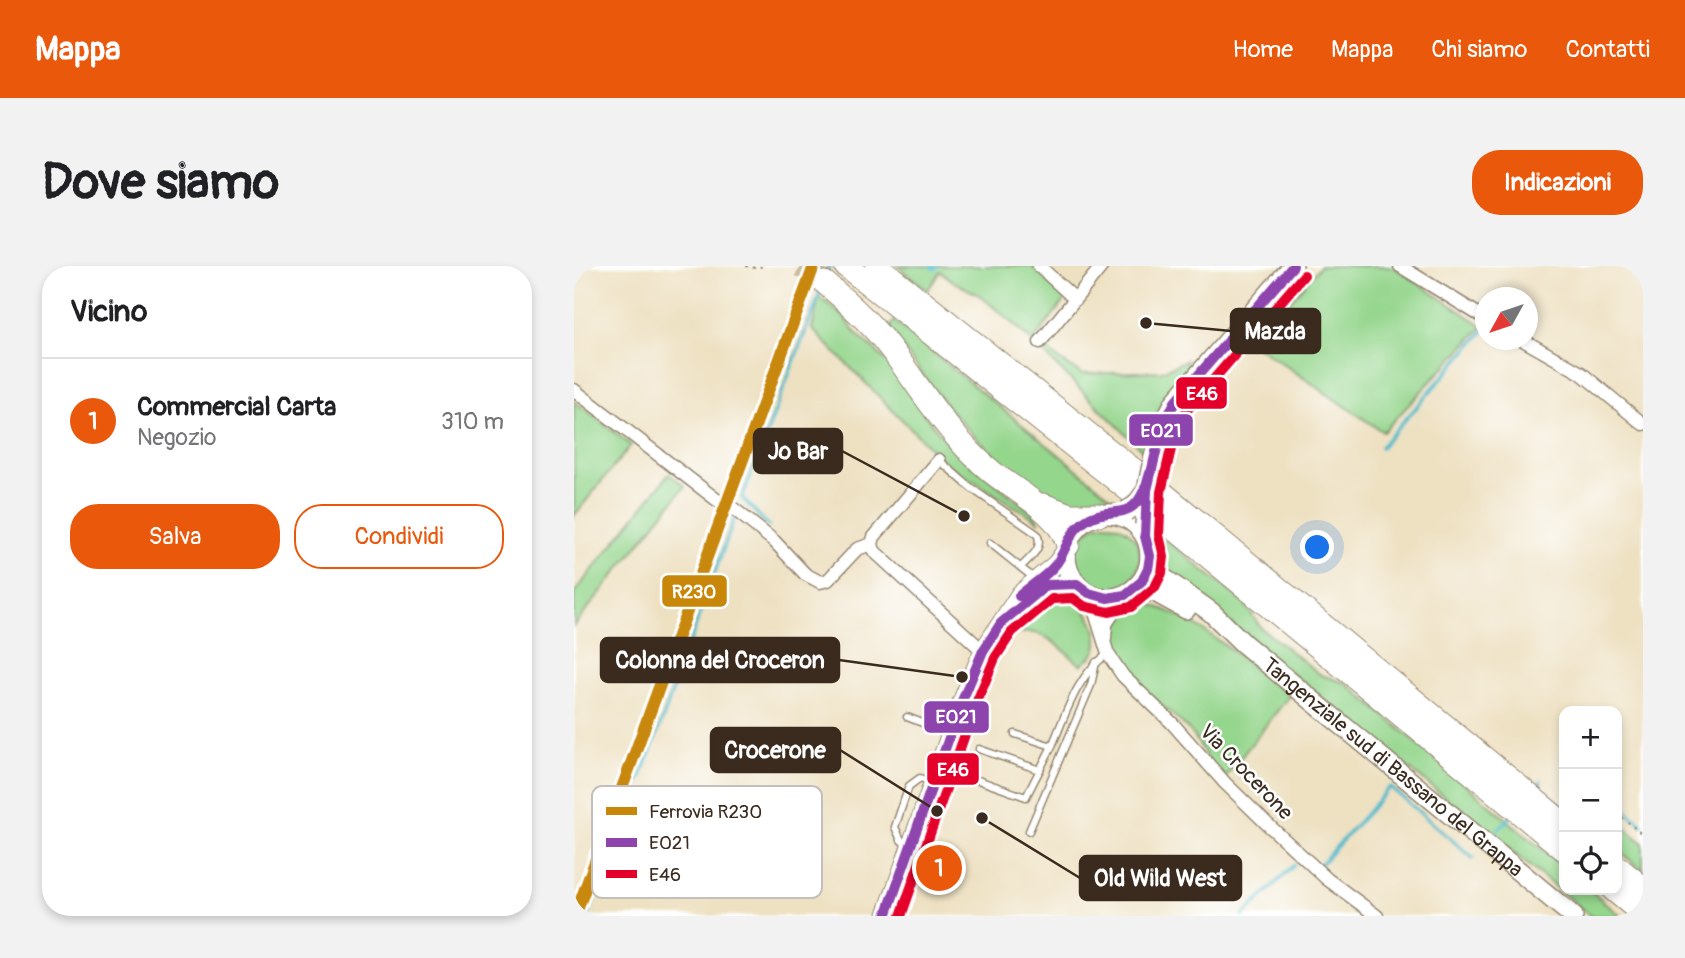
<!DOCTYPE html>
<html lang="it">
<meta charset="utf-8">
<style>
:root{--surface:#fff;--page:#f2f2f2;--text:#202124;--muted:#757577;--line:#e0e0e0;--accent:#ea580c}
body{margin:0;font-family:Pangolin,sans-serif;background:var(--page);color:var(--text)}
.controls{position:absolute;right:21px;bottom:21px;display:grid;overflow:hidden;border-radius:14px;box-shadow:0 4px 10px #0003}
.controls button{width:63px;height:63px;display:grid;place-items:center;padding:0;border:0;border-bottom:2px solid var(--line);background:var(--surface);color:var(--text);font:35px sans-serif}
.compass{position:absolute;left:901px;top:21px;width:63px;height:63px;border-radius:50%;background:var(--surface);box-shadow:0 4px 10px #0003;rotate:230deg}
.you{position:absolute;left:744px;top:282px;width:24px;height:24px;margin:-18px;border:5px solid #fff;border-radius:50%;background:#1a73e8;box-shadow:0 0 0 10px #1a73e833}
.badge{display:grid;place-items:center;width:46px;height:46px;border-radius:50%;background:var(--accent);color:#fff;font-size:23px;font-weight:700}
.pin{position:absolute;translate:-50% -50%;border:4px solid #fff;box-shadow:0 2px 7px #0006}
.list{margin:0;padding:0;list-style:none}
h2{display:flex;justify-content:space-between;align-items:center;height:91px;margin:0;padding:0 28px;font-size:30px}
h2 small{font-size:23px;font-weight:400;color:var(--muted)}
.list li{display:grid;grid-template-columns:46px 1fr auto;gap:21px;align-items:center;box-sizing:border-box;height:126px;padding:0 28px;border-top:2px solid var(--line)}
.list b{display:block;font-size:26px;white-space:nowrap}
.list p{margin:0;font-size:23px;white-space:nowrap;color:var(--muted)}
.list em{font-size:23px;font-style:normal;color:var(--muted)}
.actions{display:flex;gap:14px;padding:21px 28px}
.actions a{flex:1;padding:16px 0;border:2px solid var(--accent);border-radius:28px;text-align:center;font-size:24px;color:var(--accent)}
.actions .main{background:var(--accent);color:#fff}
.icon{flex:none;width:38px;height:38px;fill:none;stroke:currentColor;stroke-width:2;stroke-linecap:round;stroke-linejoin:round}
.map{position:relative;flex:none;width:1069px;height:650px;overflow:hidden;border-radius:28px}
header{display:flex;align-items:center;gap:42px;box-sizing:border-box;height:98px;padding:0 35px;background:var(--accent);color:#fff}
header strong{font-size:33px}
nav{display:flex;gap:38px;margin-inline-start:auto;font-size:24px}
.intro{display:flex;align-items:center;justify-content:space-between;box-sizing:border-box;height:168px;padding:0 42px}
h1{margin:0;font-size:49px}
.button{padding:18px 32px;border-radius:28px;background:var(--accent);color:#fff;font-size:24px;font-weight:700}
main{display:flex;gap:42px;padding:0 42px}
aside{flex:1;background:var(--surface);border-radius:28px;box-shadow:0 4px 10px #0003}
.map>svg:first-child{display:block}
.green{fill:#95d68d;stroke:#688056;stroke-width:2}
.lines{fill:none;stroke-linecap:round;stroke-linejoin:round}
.stream{stroke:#4fbacb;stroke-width:3.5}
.highway-tunnel{stroke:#cabca1;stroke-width:23;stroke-dasharray:23 11;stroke-linecap:butt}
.lane-casing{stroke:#948670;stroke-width:9}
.street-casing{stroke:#948670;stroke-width:15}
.secondary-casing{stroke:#948670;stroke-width:20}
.primary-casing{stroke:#948670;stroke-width:22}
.highway-casing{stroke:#948670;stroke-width:25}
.path{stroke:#948670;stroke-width:2;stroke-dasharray:2 5;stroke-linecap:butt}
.lane{stroke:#fff;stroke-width:6}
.street{stroke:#fff;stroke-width:12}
.secondary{stroke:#fff;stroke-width:18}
.primary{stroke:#fff;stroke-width:19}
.highway{stroke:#fff;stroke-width:23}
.primary-bridge-casing{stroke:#948670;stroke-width:22;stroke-linecap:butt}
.primary-bridge{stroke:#fff;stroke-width:19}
.bus-1-casing{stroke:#fff;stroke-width:16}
.bus-2-casing{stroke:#fff;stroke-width:16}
.bus-1{stroke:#8e44ad;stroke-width:10}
.bus-2{stroke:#e4002b;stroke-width:10}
.rail-1-casing{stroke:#fff;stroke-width:18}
.rail-1{stroke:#c88708;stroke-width:12}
.labels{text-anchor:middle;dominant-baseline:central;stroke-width:5;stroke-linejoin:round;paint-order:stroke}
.street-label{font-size:21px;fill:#3b2a1e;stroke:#fff}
.key{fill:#fff;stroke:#c4bfbc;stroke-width:2}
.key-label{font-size:19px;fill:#3b2a1e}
.leader{fill:none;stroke:#3b2a1e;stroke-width:2.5}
.callout-dot{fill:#3b2a1e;stroke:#fff;stroke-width:2.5}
.callout{fill:#3b2a1e;stroke:#3b2a1e;stroke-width:2.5}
.callout-label{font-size:23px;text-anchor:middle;font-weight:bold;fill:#fff}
.line-badge{stroke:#fff;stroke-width:2.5}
.badge-label{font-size:19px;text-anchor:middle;font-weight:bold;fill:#fff}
</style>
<header>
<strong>Mappa</strong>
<nav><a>Home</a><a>Mappa</a><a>Chi siamo</a><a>Contatti</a></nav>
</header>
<div class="intro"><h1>Dove siamo</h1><a class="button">Indicazioni</a></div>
<main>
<aside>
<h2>Vicino<small></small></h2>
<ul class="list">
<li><span class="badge">1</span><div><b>Commercial Carta</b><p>Negozio</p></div><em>310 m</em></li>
</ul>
<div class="actions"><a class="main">Salva</a><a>Condividi</a></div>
</aside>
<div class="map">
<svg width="1069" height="650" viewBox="0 0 1069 650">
<rect width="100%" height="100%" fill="#fff"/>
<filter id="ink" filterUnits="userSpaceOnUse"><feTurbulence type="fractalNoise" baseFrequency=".0143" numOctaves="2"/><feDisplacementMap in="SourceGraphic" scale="14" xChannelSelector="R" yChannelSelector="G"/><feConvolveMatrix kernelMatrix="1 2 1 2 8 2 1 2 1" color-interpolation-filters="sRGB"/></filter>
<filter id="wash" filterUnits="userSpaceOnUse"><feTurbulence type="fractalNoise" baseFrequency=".00686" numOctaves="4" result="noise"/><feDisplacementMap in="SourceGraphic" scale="28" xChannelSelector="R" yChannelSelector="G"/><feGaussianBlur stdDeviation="1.57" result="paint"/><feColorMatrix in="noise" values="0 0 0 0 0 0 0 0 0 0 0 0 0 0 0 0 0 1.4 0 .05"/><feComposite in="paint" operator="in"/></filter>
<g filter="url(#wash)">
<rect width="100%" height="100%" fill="#eee1c2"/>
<path class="green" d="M323 0H457L492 32 461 73 487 95 508 108 588 105 613 94 612 106 588 137 569 185 440 58 405 29 380 16 366 5 354 24Z
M746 0H818L909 60 809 166 680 78Z
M245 31 268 49 283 68 318 100 354 153 381 186 460 248 466 256 372 198 238 63Z
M320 55 547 239C538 240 528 242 520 241 434 231 361 127 315 62Z
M0 135 57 179 0 250Z
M95 208 111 220 0 360V327Z
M500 291a33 33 0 1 1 66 0a33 33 0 1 1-66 0Z
M583 267 669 336 687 362 747 409 772 417 990 602V624H1016L1047 650H1017L592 305Z
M491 330C511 337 527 361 522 383 520 390 512 395 507 399 484 380 460 351 431 376 447 358 465 332 491 330Z
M578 339C630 356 672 397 715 430L650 513C645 508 640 503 636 497 628 485 623 471 612 461 589 438 529 400 544 361 550 345 563 342 578 339Z
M1043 555 1069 577V604L1043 584Z"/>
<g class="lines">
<path class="stream" d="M357 0 360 3 363 0
M252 11 256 0
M807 181 912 62
M195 260 168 232 247 24
M960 523 967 515
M1043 537 1069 559
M924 564 937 550
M745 600 816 521 899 592
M14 650 86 460 161 250 163 252
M669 650 720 599"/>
</g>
</g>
<g filter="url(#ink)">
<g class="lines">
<path class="highway-tunnel" d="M228 0 251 17"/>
<defs>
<path id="lane" d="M365 194 397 222 463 268C470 283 456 291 447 301
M416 277 461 313
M333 451 374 467
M478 480C492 448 503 408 534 388
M405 483 466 504
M367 501 452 531 478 480 441 468
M455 565 517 419 522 396
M335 581 327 574 321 561 335 520 346 512 358 516"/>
<path id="street" d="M465 0 501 33
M826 0 912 53
M949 74 1007 107 1069 158
M466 76 528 0
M0 124 143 234
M160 243 200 275 231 308 246 316 254 314 283 283 298 278
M298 278 300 285 409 385
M298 278 300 271 365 194
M515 327 534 388 549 410 598 457 651 517 690 555 753 613 803 650
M531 372 532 358 551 329"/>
<path id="secondary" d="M459 329 473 319 503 318
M312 650 388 435 409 385 446 328 482 298 493 283"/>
<g id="primary">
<path d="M578 199 588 161 601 136 719 0"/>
<circle cx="534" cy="290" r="42"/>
<path id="s1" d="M576 290 585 309 637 346 670 378 999 650"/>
<path d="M558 325 581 326 612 343"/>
</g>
<path id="highway" d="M272 0 556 225
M303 0 562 206
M251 17C275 37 297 57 316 82 349 125 375 171 418 206 443 226 486 247 494 279
M586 225 990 558
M469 239 496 249H524
M583 248 990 583
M1043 601 1069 622
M1040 624 1069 648"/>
</defs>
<use href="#lane" class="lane-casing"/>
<use href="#street" class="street-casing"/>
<use href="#secondary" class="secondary-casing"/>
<use href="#primary" class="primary-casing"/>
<use href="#highway" class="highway-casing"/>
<path class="path" d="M172 0 181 2 191 0
M1043 547 1069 569"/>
<use href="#lane" class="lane"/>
<use href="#street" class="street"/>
<use href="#secondary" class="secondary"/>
<use href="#primary" class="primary"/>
<use href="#highway" class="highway"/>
<defs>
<path id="primary-bridge" d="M552 245 561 240 573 224
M571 259 573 224 578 199"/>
</defs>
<use href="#primary-bridge" class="primary-bridge-casing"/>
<use href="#primary-bridge" class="primary-bridge"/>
<defs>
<path id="bus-1" d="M445 330C457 319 472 311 482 298 491 287 494 271 504 261 536 230 559 269 576 207
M312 650 388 435 409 385 427 357 473 319 503 318 515 327 533 332 551 329 568 315 574 303 576 290 571 270 573 224 588 161 601 136 719 0"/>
<path id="bus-2" d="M327 650 401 440 421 392 438 366 478 333 499 332 510 340 535 346 557 341 581 321 588 307 590 291 585 269 587 226 601 166 613 144 730 9"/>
</defs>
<use href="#bus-1" class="bus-1-casing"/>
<use href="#bus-2" class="bus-2-casing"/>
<use href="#bus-1" class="bus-1"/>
<use href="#bus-2" class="bus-2"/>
<defs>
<path id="rail-1" d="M1 650 240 0"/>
</defs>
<use href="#rail-1" class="rail-1-casing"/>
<use href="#rail-1" class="rail-1"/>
</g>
</g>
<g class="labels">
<g class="street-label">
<text stroke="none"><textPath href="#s1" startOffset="324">Tangenziale sud di Bassano del Grappa</textPath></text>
<text transform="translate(672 506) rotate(46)">Via Crocerone</text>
</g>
</g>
<rect x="18" y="520" width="230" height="112" rx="10" class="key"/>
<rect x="32" y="541" width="31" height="8" fill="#c88708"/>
<rect x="32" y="572" width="31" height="9" fill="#8e44ad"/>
<rect x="32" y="604" width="31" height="8" fill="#e4002b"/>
<g class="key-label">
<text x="75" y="552">Ferrovia R230</text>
<text x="75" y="583">E021</text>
<text x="75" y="615">E46</text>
</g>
<path class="leader" d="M572 57L657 65M390 250L268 185M388 411L265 394M363 545L266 484M408 552L506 612"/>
<g class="callout-dot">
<circle cx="572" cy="57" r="7"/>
<circle cx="390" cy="250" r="7"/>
<circle cx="388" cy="411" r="7"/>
<circle cx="363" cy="545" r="7"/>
<circle cx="408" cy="552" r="7"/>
</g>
<g class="callout">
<rect x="657" y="43" width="89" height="44" rx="7"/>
<rect x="180" y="163" width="88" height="44" rx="7"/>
<rect x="27" y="372" width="238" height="44" rx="7"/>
<rect x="137" y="462" width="129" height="44" rx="7"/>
<rect x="506" y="590" width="161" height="44" rx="7"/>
</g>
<g class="callout-label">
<text x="701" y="73">Mazda</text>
<text x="224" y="193">Jo Bar</text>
<text x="146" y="402">Colonna del Croceron</text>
<text x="201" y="492">Crocerone</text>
<text x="586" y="620">Old Wild West</text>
</g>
<g class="line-badge">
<rect x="601" y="110" width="53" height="34" rx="7" fill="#e4002b"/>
<rect x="554" y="147" width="66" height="34" rx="7" fill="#8e44ad"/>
<rect x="87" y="308" width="67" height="34" rx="7" fill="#c88708"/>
<rect x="349" y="434" width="67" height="34" rx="7" fill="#8e44ad"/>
<rect x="352" y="486" width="54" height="34" rx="7" fill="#e4002b"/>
</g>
<g class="badge-label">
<text x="628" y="134">E46</text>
<text x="587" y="171">E021</text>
<text x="120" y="332">R230</text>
<text x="382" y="457">E021</text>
<text x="379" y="510">E46</text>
</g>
</svg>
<div class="controls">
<button>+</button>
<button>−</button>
<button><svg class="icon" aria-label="locate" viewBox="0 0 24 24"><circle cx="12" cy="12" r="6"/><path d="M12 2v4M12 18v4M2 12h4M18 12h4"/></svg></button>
</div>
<svg class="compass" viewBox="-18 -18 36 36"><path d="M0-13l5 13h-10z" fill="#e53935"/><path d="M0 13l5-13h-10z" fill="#757577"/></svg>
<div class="you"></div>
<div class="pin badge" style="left:365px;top:602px">1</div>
</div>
</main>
